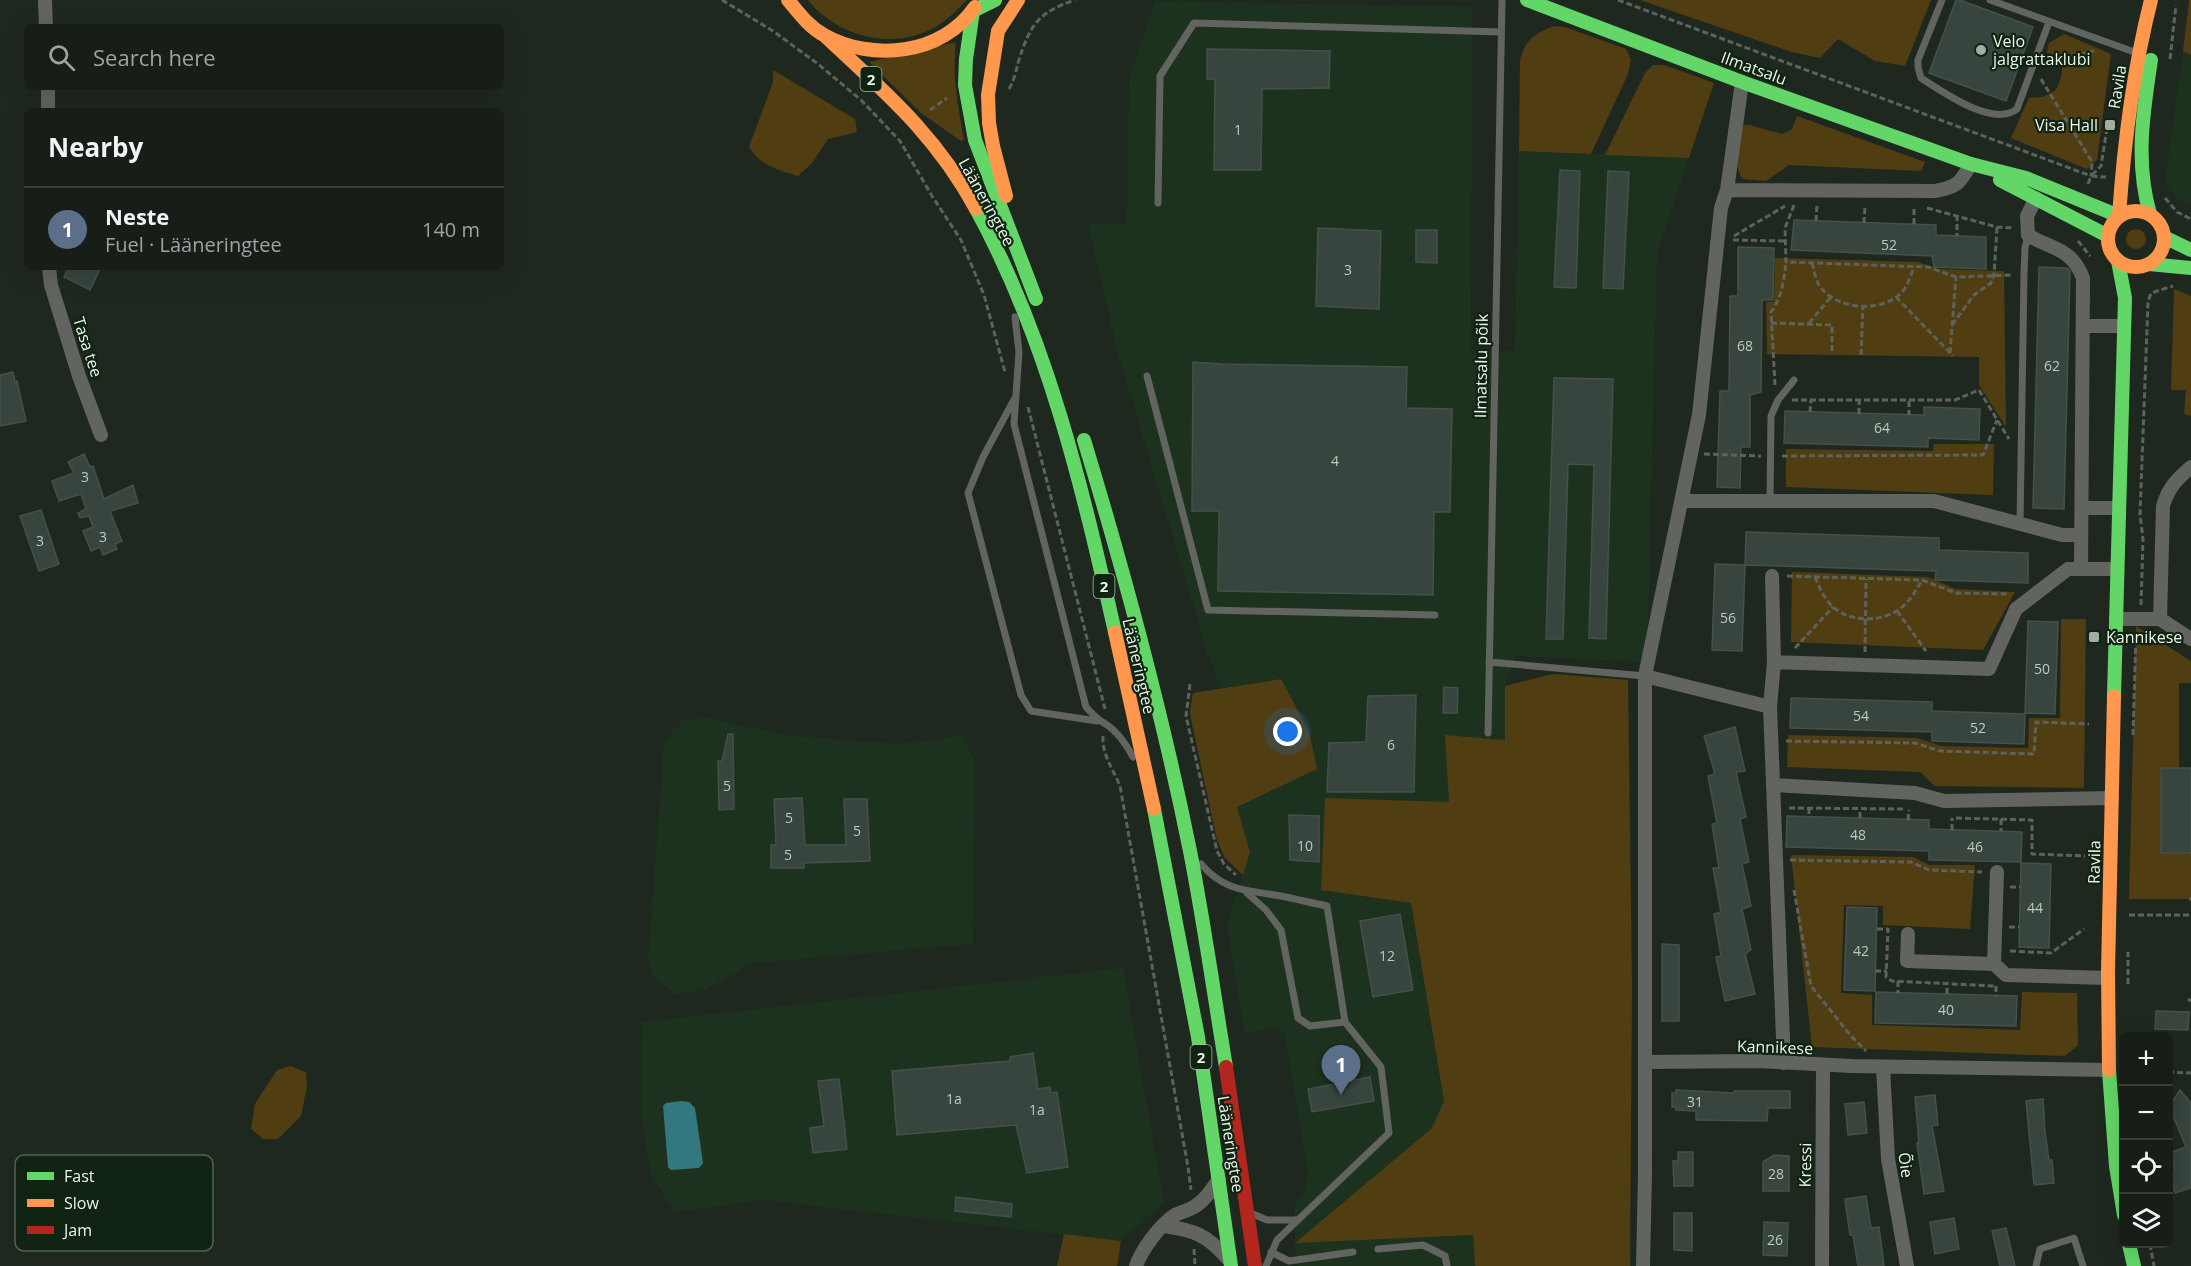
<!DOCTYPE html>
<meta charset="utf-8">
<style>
:root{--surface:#171e17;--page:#202720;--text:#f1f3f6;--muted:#9ea2a1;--line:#363c36;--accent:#a3aea3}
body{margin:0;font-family:"Open Sans",sans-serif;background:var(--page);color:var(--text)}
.controls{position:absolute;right:18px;bottom:18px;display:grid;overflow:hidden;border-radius:9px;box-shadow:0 6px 24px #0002}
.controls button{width:54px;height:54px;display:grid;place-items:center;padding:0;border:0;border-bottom:2px solid var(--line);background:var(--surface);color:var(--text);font:30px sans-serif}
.you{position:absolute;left:1288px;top:732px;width:21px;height:21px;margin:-15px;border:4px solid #fff;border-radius:50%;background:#1a73e8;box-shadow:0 0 0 9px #1a73e833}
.badge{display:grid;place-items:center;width:39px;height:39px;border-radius:50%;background:var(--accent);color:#fff;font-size:20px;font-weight:700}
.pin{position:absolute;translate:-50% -50px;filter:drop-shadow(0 2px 3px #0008)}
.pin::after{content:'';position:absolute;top:32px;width:21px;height:18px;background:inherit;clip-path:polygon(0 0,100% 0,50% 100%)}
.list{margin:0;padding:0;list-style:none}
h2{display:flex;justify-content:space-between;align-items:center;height:78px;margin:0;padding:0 24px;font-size:26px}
h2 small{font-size:20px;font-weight:400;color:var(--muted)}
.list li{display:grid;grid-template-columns:39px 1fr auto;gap:18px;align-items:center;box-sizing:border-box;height:84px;padding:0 24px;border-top:2px solid var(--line)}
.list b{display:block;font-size:22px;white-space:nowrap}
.list p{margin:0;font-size:20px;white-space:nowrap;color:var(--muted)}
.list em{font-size:20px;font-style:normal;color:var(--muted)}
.icon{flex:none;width:33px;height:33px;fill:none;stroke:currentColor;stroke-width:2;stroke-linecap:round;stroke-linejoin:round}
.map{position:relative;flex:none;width:2191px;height:1266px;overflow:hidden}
.search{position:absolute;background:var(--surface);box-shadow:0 6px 24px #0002;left:24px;top:24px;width:480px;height:66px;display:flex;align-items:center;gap:15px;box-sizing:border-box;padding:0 21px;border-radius:9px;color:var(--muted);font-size:22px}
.panel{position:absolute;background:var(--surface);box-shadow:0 6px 24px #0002;left:24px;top:108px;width:480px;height:162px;border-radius:9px}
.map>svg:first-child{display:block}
.built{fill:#1d321e}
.green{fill:#503e12}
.water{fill:#337780}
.building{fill:#37453e;stroke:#46504a;stroke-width:1.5}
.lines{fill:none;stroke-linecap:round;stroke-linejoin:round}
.path{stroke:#5e625c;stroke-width:3;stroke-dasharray:6 3;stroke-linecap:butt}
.lane{stroke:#626460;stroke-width:7}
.street{stroke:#626460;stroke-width:14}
.fast{stroke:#63d668;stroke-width:14}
.slow{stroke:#ff974d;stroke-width:14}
.jam{stroke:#b3261e;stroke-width:14}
.poi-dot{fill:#a3aea3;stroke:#112312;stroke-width:2}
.labels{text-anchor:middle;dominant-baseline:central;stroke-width:4.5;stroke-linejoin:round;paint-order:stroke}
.number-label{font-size:14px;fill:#bdcabf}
.shield{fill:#112312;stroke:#a9b7a9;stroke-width:1.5}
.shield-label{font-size:15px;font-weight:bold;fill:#eaf6ea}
.poi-label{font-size:16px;fill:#eaf6ea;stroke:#112312;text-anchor:start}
.street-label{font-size:16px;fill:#eaf6ea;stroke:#112312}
.key{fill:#112312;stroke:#526253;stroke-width:1.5}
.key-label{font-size:16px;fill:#eaf6ea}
</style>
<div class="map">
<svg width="2191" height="1266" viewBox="0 0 2191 1266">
<rect width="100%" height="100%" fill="#1f281f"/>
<path class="built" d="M1155 1 1472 7 1471 350 1515 351 1519 151 1689 158 1657 252 1647 662 1515 656 1505 686 1506 740 1446 735 1449 802 1325 798 1321 890 1411 903 1444 1101 1432 1128 1296 1242 1473 1235 1475 1266H1298L1295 1243V1203L1304 1194 1308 1175 1284 1032 1273 1028 1244 1033 1227 923 1250 852 1237 807 1317 768 1281 679 1221 688 1207 652 1116 346 1088 223 1127 225 1129 79Z
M2183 51 2191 55V205L2177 200 2165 182Z
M701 717 792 736 899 744 962 736 975 762 973 944 753 963 706 989 675 994 655 979 648 963 664 742 682 721Z
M1123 968 1164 1202 1121 1241 763 1200 674 1212 651 1174 641 1118 642 1022Z"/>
<path class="green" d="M808 0H967C959 7 952 16 943 22 900 53 839 39 808 0Z
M1640 0H1931L1905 66 1875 61 1838 39 1820 58 1792 52Z
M2189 0H2191V55L2183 51Z
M1553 26 1565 27 1626 49 1631 60 1628 74 1591 154 1519 151 1520 61C1525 39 1534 35 1553 26Z
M2064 34 2111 54 2097 160 2087 169 2011 138 2029 98 2043 97 2056 90C2064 71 2067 62 2047 52L2049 43Z
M956 42C952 77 958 106 964 140L961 141 921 113 869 62Z
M1653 65H1664L1714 83 1689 158 1605 155 1645 73Z
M773 70 855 119 857 132 828 139 812 163 798 176C777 170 760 165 749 147L773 82Z
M1797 116 1925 162 1921 171 1789 165 1766 181 1743 179C1731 164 1740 142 1743 125H1749L1782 134 1792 129Z
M2126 239a10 10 0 1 1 20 0a10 10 0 1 1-20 0Z
M1775 258 1918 262 1939 269 2004 271 2006 427 1979 385V357L1767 354 1766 302H1774Z
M2174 289 2191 296V416L2184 414 2186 390H2171Z
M1934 444H1994L1993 495 1786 487V449L1933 451Z
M1792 572 1927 577 1956 589 2015 592 1983 650 1791 642Z
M2061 619H2086L2084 788 1935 786 1920 772 1787 767 1788 735 1917 738 1941 746 2028 748 2029 718H2060Z
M2136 626 2191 661V683H2179V768L2191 853V899H2129Z
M1553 674 1628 680 1632 986 1630 1266H1475L1473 1235 1295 1243 1432 1128 1444 1101 1411 903 1321 890 1325 798 1449 802 1445 735 1505 740V686Z
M1281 679 1309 731 1317 769 1237 807 1250 852 1243 875 1225 858 1217 840 1192 724 1190 712 1193 693Z
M1791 855 1913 857 1929 865H1975L1970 929 1883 925V906L1844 905 1841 993 1872 995V1025L2020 1030 2022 992 2077 993 2078 1045 2065 1056 1812 1047Z
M290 1066 306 1072 307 1086 301 1116 278 1139H263L251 1129 255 1104 277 1070Z
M1064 1234 1121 1241 1117 1266H1057Z"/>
<path class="water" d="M681 1101 689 1102 695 1108 703 1163 699 1168 671 1170 668 1167 663 1106 666 1103Z"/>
<path class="building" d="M1956 0H1960L2033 27 2006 101 1929 73Z
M1207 49 1330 51 1329 88 1262 89 1261 170H1214L1215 79H1207Z
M1560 170 1580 171 1576 288 1554 287Z
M1608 171 1629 172 1623 289 1603 288Z
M1794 220 1936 225V235L1986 237V269L1934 267 1932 256 1791 250Z
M1318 228 1381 231 1379 309 1316 306Z
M1416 230H1437V263L1416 262Z
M1738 247 1774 248 1773 300H1762L1761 392 1750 395V447H1741L1740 488 1717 487 1720 391H1729L1730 296H1738Z
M69 267H101L90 290 64 277Z
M2039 267 2067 268 2070 271 2064 509 2033 508Z
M1193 362 1222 364 1407 367 1406 408 1452 409 1450 512H1434L1433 595 1218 591 1219 511H1192Z
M13 372 15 382 17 381 26 421 0 426V375Z
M1554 378 1613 379 1606 639 1589 638 1594 465 1568 464 1563 639H1546Z
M1924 407 1980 409 1979 440 1928 438V447L1784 443 1785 411 1924 415Z
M84 454 90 467 93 466 104 499 133 485 138 503 110 511 122 541 115 544 117 549 103 555 100 547 91 551 83 531 93 527 89 516 80 518 78 513 86 509 81 494 59 501 52 481 74 473 68 462Z
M41 510 59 564 39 571 20 516Z
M1746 532 1939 538V550L2028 553V583L1935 580 1936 571 1745 565Z
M1715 564 1745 565 1742 651 1712 650Z
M2028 621 2058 622 2055 714 2025 713Z
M1444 687 1458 688 1457 713H1443Z
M1416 695 1414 792H1327L1329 743 1366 742 1368 696Z
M1791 698 1932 702V711L2025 714 2024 744 1932 741V732L1790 728Z
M1735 727 1745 771 1736 772 1746 817 1740 819 1749 862 1742 864 1751 906 1742 909 1751 950 1745 954 1755 994 1725 1001 1716 957 1721 956 1714 914 1721 912 1713 868H1719L1712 824 1717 823 1708 776 1715 774 1704 736Z
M728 734H733L734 809 719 810 718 761H722Z
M2161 768H2191V853H2161Z
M802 798 805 845H846L844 799H867L870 861 804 863V868H771V845H776L774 799Z
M1289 815 1319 816V862L1290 860Z
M1787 816 1929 820V829L2022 832 2021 862 1929 860V851L1786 847Z
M2021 863 2051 864 2049 948 2019 947Z
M1847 907 1877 908 1875 991 1844 990Z
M1400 914 1413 990 1373 997 1360 921Z
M1662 944 1679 945V1021H1662Z
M1876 992 2017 996 2016 1026 1875 1023Z
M2156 1011 2189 1012 2188 1030 2155 1029Z
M1033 1053 1038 1089 1050 1087 1051 1093 1057 1092 1068 1167 1027 1173 1016 1125 897 1135 892 1071 1010 1061V1057Z
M1370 1077 1374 1101 1312 1112 1308 1089Z
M839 1079 847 1149 813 1153 810 1128 824 1126 818 1081Z
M1676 1090 1734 1093V1091H1790V1108H1768L1767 1121 1696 1120V1111L1676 1110V1107H1672V1093H1676Z
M2180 1090 2191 1103V1188L2175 1193 2169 1173 2175 1170 2169 1153 2186 1147 2169 1106Z
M1935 1095 1938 1125 1932 1126 1944 1191 1924 1194 1917 1143H1919L1915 1097Z
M2043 1099 2045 1132 2049 1160H2052L2054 1183 2034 1185 2026 1101Z
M1864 1102 1867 1133 1848 1135 1845 1104Z
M1678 1152H1693V1186H1674L1673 1161H1678Z
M1774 1155 1789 1156V1191H1763V1162Z
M1866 1196 1871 1228 1879 1227 1884 1266H1858L1853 1235H1850L1845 1199Z
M956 1197 1012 1204 1011 1217 955 1211Z
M1674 1213H1692V1251L1674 1250Z
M1954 1218 1959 1249 1935 1254 1930 1222Z
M1764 1222 1788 1223 1787 1256 1763 1255Z
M2006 1228 2015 1266H2000L1992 1231Z"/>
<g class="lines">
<path class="path" d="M722 0 773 31 818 64 861 100 900 141 932 196 961 240 984 295 1005 372
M1618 0 2091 176
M2170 59 2176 5
M2045 63 2094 51
M2041 79 2092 162 2091 176
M1009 89C1014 81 1016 71 1018 63 1030 25 1037 13 1075 0
M930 110 947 98
M2092 175 2101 166 2108 122
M2088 184 2091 176 2106 177
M2165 198 2177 212 2191 219
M1794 205 1785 228 1786 262 1928 267 1956 277 2013 275
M1927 208 1997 227 2014 228
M1957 215V236
M1816 221 1817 205
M1864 223 1865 206
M1914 224V206
M1734 236 1785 206
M1733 240 1785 241
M2078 241 2090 256
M1812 263C1814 270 1815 278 1819 285 1835 310 1882 314 1902 292 1908 285 1911 275 1914 267
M1896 297 1953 356
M1771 323 1832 325V354
M1809 323 1831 297
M1952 325 1974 295 1991 283 1994 275 1997 227
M1950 353 1956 277
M1861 355 1863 306
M1775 385 1771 312C1782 297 1784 280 1786 262
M1792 400H1955L1979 390 2009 439
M1909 401V415
M1028 407 1105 709
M1810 412 1811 400
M1859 414V401
M1704 454 1761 456
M1782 456 1983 455 1997 420
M1787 576 1922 580 1956 593 2009 594
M1815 577C1819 587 1824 598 1832 606 1849 623 1884 623 1902 607 1911 600 1916 590 1922 580
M2141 605 2143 539 2140 514 2148 302 2151 293 2173 286
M1897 611 1926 651
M1795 648 1833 607
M1865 652 1866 579
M1190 684 1186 716 1217 851 1224 864 1236 875
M2133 735 2136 634
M1103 736C1102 755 1113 769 1120 786L1188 1167 1191 1190
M1786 741 1915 743 1940 751 2034 754 2036 722 2089 724
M1789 808 1906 809
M1809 808V817
M1860 818V809
M1956 818 2032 820V854L2085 856
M2001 819V831
M1908 820 1909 810
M1952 830V818
M1790 860 1911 862 1929 870 1982 872
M2010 887H2020
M1794 890 1811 986 1851 1036 1866 1051
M2189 899H2191
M2129 915H2191
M2009 927H2019
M1877 929H1888L1886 977 1892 981 1994 986
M2010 951 2051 953 2084 929
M1875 971H1887
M1898 981V993
M2128 984V952
M1996 986V996
M1947 994V984
M2188 999 2191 1001
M2168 1072 2191 1073
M2150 1244 2154 1266
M1194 1249 1195 1266"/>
<path class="lane" d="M1942 0 1918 60V67L1921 78C1943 92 1993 128 2017 109L2049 22
M1990 0 2137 53
M1158 203 1160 76 1194 23 1501 32
M1015 317 1019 352 1014 424 1086 707C1093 715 1096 718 1104 723 1116 730 1127 745 1133 757
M1147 376 1208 610 1435 615
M1015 398 983 457 968 493 1021 695 1031 711 1097 721
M1770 501 1771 416 1778 400 1794 380
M2020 524 2024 274 2025 248 2028 235
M1489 662 1645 676
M1488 733 1502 0
M1201 864C1225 892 1247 890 1281 896 1296 899 1312 903 1327 906L1345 1022 1381 1067 1389 1133 1277 1240 1266 1266
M1247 893 1266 910 1281 930 1298 1018 1310 1026 1345 1022
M1253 1214 1267 1220H1297
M1378 1249 1423 1245 1445 1256 1447 1266
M1271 1252 1289 1261 1353 1252
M2036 1266 2040 1249 2074 1238 2083 1266"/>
<path class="street" d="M45 0 46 27
M48 87V111
M1727 190 1935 191C1958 187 1960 183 1971 164
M2036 198 2027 216 2028 235C2052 250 2071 247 2083 278L2081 569
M49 267 51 285 79 376 101 435
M2083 326H2124
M1681 501H1934L2062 535H2081
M2082 508H2118
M1772 576 1774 662 1989 669 2016 609 2068 569H2117
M2116 619H2160L2191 639
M2160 619 2163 506C2168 488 2177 479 2191 467
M1645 676 1770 707 1784 1063
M1770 707 1774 662
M1773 785 1915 793 1944 801 2112 798
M1908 934 1907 961 1994 964 2006 975 2107 978
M1994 964 1997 872
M1645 1062V676L1699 415 1721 208 1727 190 1742 82
M1883 1067 1888 1159 1907 1266
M1164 1226C1194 1230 1207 1235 1227 1258
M1136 1266C1142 1249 1158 1228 1172 1217 1177 1213 1184 1212 1190 1209 1203 1203 1211 1191 1219 1179
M1643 1266 1645 1173V1062L1759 1061 1851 1066 2108 1070
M1822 1266 1823 1065"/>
<path class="fast" d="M1527 0 1742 82 1971 164 2026 178 2119 216
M973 11 995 0
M973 11 966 59 965 85 975 140 1036 299
M2000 180 2108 236
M976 209C1048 340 1082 487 1115 632
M2150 214C2135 162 2143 113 2151 60
M2164 237 2191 250
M2149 264 2191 268
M1084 440C1125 575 1162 712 1190 851 1204 922 1214 995 1226 1067
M2114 696 2125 298 2118 261
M1154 809 1198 1037 1231 1266
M2109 1070 2116 1166 2124 1215
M2129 1244 2134 1266"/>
<path class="slow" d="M788 0C799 13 809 27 824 35 872 62 942 55 975 7
M826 37C886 93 936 135 976 209
M1006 196 993 146 989 123 988 95 998 31 1018 0
M2108 239a28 28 0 1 1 56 0a28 28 0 1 1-56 0Z
M2119 216C2124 143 2133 71 2151 0
M1115 632 1154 809
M2109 1070 2108 971 2114 696"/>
<path class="jam" d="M1226 1067 1255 1266"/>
</g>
<g class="poi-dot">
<circle cx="1981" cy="50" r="6"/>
<rect x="2104" y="119" width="12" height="12" rx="3"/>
<rect x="2088" y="631" width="12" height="12" rx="3"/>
</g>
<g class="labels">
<g class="number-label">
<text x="1238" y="129">1</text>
<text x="1889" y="244">52</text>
<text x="1348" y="269">3</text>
<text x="1745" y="345">68</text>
<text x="2052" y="365">62</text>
<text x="1882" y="427">64</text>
<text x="1335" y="460">4</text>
<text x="85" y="476">3</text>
<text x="103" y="536">3</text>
<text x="40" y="540">3</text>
<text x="1728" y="617">56</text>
<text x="2042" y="668">50</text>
<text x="1861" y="715">54</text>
<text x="1978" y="727">52</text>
<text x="1391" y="744">6</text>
<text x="727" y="785">5</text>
<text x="789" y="817">5</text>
<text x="857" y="830">5</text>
<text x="1858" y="834">48</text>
<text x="1305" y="845">10</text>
<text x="1975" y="846">46</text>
<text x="788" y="854">5</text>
<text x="2035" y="907">44</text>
<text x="1861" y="950">42</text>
<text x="1387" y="955">12</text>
<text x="1946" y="1009">40</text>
<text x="954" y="1098">1a</text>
<text x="1695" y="1101">31</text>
<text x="1037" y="1109">1a</text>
<text x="1776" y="1173">28</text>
<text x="1775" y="1239">26</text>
</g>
<g class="shield">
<rect x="860.5" y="67" width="21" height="24" rx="4.5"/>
<rect x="1093.5" y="574" width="21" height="24" rx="4.5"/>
<rect x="1190.5" y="1045" width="21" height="24" rx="4.5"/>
</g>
<g class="shield-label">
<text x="871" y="79">2</text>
<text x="1104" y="586">2</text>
<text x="1201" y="1057">2</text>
</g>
<g class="poi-label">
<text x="1993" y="41">Velo<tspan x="1993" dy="18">jalgrattaklubi</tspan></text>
<text x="2098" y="125" text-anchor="end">Visa Hall</text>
<text x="2106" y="637">Kannikese</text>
</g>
<g class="street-label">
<text transform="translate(1754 68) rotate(20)">Ilmatsalu</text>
<text transform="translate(2117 87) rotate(-81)">Ravila</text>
<text transform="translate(987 202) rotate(61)">Lääneringtee</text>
<text transform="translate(88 347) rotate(72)">Tasa tee</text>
<text transform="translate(1481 366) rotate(-89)">Ilmatsalu põik</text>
<text transform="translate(1139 666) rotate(77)">Lääneringtee</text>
<text transform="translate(2094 862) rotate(-89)">Ravila</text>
<text transform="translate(1775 1047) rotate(2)">Kannikese</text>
<text transform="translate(1231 1144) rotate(81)">Lääneringtee</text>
<text transform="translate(1805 1165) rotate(-89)">Kressi</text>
<text transform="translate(1906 1165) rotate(82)">Õie</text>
</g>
</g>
<rect x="15" y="1155" width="198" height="96" rx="9" class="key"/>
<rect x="27" y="1172" width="27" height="8" fill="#63d668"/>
<rect x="27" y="1199" width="27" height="8" fill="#ff974d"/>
<rect x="27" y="1226" width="27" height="8" fill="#b3261e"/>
<g class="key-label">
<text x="64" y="1182">Fast</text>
<text x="64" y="1209">Slow</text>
<text x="64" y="1236">Jam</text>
</g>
</svg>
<div class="controls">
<button>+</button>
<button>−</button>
<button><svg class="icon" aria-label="locate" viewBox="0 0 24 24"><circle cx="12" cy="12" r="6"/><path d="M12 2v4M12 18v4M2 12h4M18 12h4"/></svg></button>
<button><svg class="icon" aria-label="layers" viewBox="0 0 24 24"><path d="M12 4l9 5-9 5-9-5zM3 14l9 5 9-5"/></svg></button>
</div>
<div class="you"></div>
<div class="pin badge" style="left:1341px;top:1095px;background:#5c6f8a">1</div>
<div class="search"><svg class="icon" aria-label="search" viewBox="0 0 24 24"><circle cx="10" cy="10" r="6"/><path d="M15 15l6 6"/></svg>Search here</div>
<section class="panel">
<h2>Nearby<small></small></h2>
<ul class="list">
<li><span class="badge" style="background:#5c6f8a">1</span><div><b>Neste</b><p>Fuel · Lääneringtee</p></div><em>140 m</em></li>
</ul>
</section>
</div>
